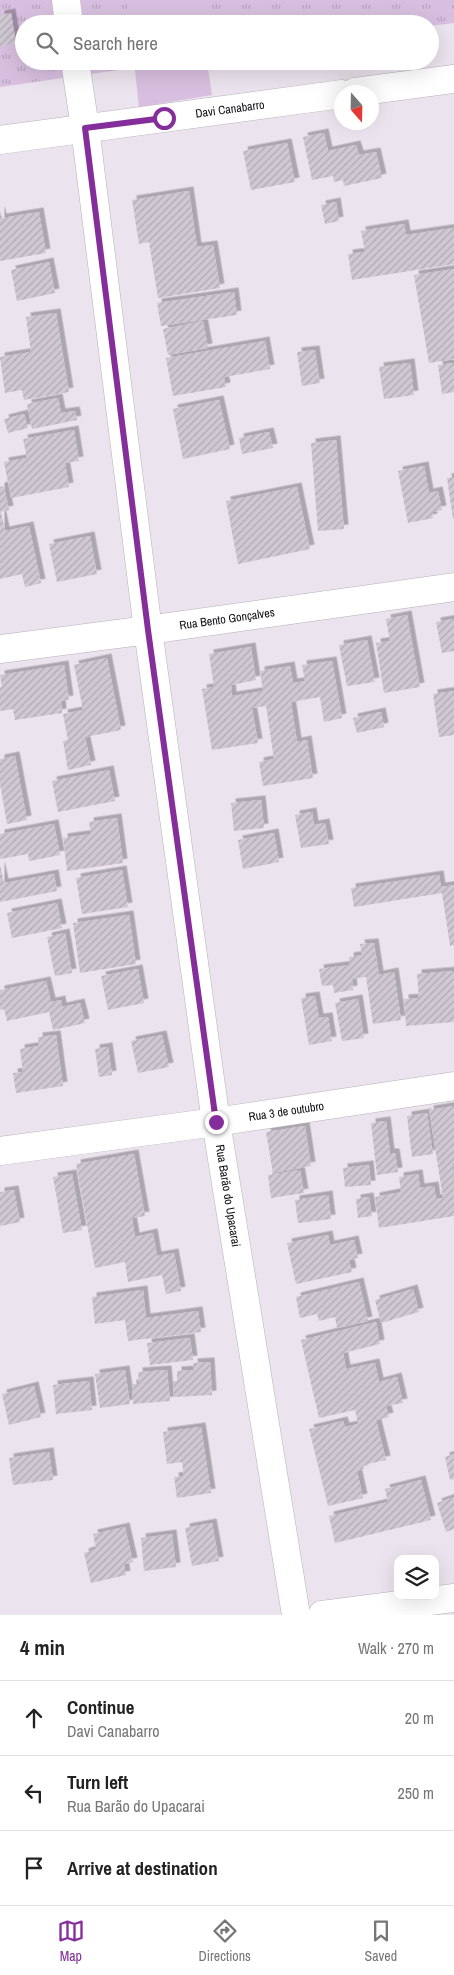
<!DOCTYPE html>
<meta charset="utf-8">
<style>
:root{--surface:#fff;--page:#f2f2f2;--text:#222;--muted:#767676;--line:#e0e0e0;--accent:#842d9b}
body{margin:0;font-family:"Archivo Narrow",sans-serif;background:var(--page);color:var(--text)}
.controls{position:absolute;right:15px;bottom:15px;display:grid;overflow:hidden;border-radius:10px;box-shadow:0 5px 20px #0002}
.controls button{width:45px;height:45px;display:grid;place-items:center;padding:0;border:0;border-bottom:1px solid var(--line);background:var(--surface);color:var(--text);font:25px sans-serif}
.compass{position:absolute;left:334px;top:85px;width:45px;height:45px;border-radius:50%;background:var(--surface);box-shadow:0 5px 20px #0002;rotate:160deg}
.stop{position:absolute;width:15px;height:15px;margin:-11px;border:4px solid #842d9b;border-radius:50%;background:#fff}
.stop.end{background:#842d9b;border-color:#fff;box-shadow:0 1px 5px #0008}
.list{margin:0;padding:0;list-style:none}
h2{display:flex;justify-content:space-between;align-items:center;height:65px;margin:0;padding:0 20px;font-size:21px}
h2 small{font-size:16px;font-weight:400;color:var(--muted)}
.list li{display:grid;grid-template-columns:32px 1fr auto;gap:15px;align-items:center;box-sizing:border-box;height:75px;padding:0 20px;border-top:1px solid var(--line)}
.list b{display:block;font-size:19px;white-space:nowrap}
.list p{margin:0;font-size:16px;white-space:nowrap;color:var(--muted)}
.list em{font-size:16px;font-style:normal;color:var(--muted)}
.icon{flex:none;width:28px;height:28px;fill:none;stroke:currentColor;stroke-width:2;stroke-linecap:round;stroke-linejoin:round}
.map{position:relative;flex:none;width:454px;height:1615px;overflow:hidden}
.search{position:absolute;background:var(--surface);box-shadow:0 5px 20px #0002;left:15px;right:15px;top:15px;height:55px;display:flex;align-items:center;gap:12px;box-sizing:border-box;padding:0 18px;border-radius:28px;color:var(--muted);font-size:19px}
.sheet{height:290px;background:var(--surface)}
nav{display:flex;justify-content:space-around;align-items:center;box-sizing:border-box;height:70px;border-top:1px solid var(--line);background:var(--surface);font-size:14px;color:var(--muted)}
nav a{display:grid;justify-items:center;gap:2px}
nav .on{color:var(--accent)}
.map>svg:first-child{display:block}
.park{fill:url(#park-tufts)}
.pitch{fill:#d8bfdf}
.building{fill:url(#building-hatch);filter:url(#shadow)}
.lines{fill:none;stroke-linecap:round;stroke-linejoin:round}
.minor-casing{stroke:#b7b0b9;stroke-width:29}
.minor{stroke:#fff;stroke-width:28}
.route{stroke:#842d9b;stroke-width:6}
.labels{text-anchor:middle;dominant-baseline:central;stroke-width:5;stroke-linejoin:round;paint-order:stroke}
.street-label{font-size:12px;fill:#0d0b0e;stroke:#fff}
</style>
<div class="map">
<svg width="454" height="1615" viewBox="0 0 454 1615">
<defs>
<pattern id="park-tufts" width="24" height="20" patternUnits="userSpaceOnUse" patternTransform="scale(1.25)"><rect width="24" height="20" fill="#d8bfdf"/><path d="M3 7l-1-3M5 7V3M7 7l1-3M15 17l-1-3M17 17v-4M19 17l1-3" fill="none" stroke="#b8a3be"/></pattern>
<pattern id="building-hatch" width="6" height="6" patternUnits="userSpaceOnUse" patternTransform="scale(1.25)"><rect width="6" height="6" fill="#d0c8d2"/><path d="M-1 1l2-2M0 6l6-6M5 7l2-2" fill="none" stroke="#b1aab3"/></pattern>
<filter id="shadow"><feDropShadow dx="4.5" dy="-4.5" stdDeviation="0" flood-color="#0004"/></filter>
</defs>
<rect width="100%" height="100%" fill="#ebe3ed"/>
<path class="park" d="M0 0H454V23L430 26V24H24V61H181L0 87Z"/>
<path class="pitch" d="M126 0H197L201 24H129Z
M134 61H207L212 95 139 107Z"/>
<path class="building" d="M11 13 16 43 0 46V15Z
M324 133 328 151 356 145 359 155 376 152 382 178 344 186 343 180 334 182 333 176 312 180 303 137Z
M287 143 295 182 251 190 243 151Z
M189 191 197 247 213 245 220 288 158 298 149 242 139 244 132 200Z
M336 202 339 221 325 224 321 205Z
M0 210 2 218 39 212 46 253 0 261Z
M404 224 406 235 454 228V264L352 280 348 254 365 252 361 231Z
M49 262 55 293 17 301 11 270Z
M454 269V359L429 363 414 275Z
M234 292 237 315 161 326 157 303Z
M56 313 69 392 24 400 22 390 5 393 0 357 31 352 26 317Z
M203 321 208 348 168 355 163 329Z
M265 341 270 369 224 377 226 387 173 396 166 358Z
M315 350 320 383 302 386 297 352Z
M410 363 414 395 384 399 379 367Z
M454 363V392L442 394 438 365Z
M58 398 61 413 75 411 77 420 32 429 27 404Z
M219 400 230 449 183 459 173 409Z
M24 414 28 428 8 433 4 419Z
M74 430 79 461 65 463 69 487 11 498 4 462 27 458 23 439Z
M269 432 273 448 242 454 239 438Z
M336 440 344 529 318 531 311 443Z
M424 466 429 493 438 491 442 510 432 512 433 518 408 523 398 471Z
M454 477V519H453L447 478Z
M4 486 9 510 1 512 5 531 29 526 41 583 25 587 22 574 0 579V487Z
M297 487 310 549 238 564 226 501Z
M90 536 97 574 57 582 49 544Z
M407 615 420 687 384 693 376 643 390 641 386 619Z
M454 619V651L442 653 436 622Z
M367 640 375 682 347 686 339 645Z
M251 647 256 680 231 685 232 696 263 691 260 671 290 666 293 683 305 681 302 665 332 661 342 718 324 722 320 697 291 702 297 742 307 740 313 778 263 786 259 762 274 759 266 706 252 708 258 743 212 750 202 689 214 687 209 654Z
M107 658 121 730 85 737 91 765 68 770 63 741 68 740 63 714 83 710 74 665Z
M64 665 69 700 61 701 62 713 15 720 13 709 0 711V687H2L0 675Z
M454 691V735L439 737 433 694Z
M381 712 384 727 357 733 353 718Z
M15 756 27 820 7 824 0 784V759Z
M109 770 115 801 58 812 52 781Z
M261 800 264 828 234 831 231 803Z
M312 812 314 825 325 823 329 844 301 848 295 815Z
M117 818 123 863 67 871 63 838 91 834 89 822Z
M54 824 60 855 29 861 28 854 0 859V834Z
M274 833 279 862 243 869 238 840Z
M0 865 4 883 54 874 57 891 0 902Z
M122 870 128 907 82 914 76 878Z
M439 875 441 887 454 885V945L450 946 442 893 354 907 351 888Z
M57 903 62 928 12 938 7 913Z
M129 915 136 964 80 973 73 923Z
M65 933 72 973 55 976 47 937Z
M374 943 379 975 394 972 401 1020 373 1024 366 977 352 979 353 990 334 993 333 985 322 986 319 969 350 965 349 957 362 955 360 944Z
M138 969 144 1003 108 1010 101 976Z
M454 971V1022L406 1026 404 999 419 998 417 974Z
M46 981 51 1002 61 1000 62 1007 80 1003 85 1023 53 1030 49 1012 7 1021 4 1009 0 1010V990Z
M315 996 319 1018 328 1017 332 1041 309 1045 301 998Z
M358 999 364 1038 342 1041 335 1003Z
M56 1035 63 1086 16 1093 13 1073 23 1072 20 1049 39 1046 38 1037Z
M162 1035 169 1067 138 1073 131 1041Z
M108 1047 112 1075 99 1077 95 1049Z
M454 1106V1164H453L454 1216 379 1228 375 1197 401 1192 399 1177 418 1174 420 1188 434 1186 436 1199 443 1198 429 1110Z
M427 1113 433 1154 412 1157 407 1116Z
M386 1121 390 1153H395L398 1172 377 1175 371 1123Z
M305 1126 311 1166 273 1173 266 1132Z
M134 1154 145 1216 132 1218 135 1237 153 1233 157 1256 174 1253 181 1291 166 1294 162 1275 128 1282 125 1262 95 1268 76 1164Z
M369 1165 371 1185 345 1187 343 1168Z
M300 1170 304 1193 271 1198 268 1175Z
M72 1174 82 1230 63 1233 53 1177Z
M14 1190 20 1222 0 1226V1192Z
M328 1195 331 1219 298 1223 295 1200Z
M369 1197 372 1216 358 1218 356 1199Z
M328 1235 330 1245 354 1240 358 1258 349 1260 352 1272 296 1284 287 1243Z
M359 1282 368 1321 337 1328 335 1317 319 1321 317 1314 300 1318 296 1297Z
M413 1289 419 1312 381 1323 375 1300Z
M143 1290 146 1318 198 1311 201 1332 128 1341 125 1320 95 1324 92 1297Z
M376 1322 380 1344 343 1353 346 1369 375 1363 379 1382 397 1377 403 1403 386 1406 389 1417 376 1420 386 1460 363 1465 364 1469 357 1471 363 1498 328 1506 309 1429 343 1421 345 1427 358 1424 355 1410 319 1418 301 1340Z
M190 1338 193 1360 150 1365 147 1343Z
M210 1362 212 1395 174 1397 173 1381H177V1371L194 1370 193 1363Z
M125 1370 130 1404 100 1408 95 1374Z
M167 1370 170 1401 133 1404 132 1384H139L138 1372Z
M89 1381 92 1410 56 1414 53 1385Z
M34 1386 41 1417 9 1425 2 1394Z
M201 1427 211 1493 177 1498 174 1477 184 1476 182 1462 167 1464 163 1432Z
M49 1452 53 1480 13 1485 9 1458Z
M454 1454V1479L450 1480 445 1457Z
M421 1480 431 1520 335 1543 329 1516 388 1502 385 1489Z
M454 1497V1529L446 1532 437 1503Z
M212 1523 219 1561 192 1566 185 1528Z
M125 1527 133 1562 124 1564 126 1575 91 1583 84 1553 96 1549 93 1534Z
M172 1534 176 1567 144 1571 141 1538Z"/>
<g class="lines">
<defs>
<g id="minor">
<path d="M66 0 69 24"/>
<path id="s1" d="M75 61 85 128 148 630 216 1122 296 1615"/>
<path d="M355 92 454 79"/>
<path id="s2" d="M0 140 342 94"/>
<path id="s3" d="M0 649 148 630 454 587"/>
<path id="s4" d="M0 1151 216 1122 454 1086"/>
<path d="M322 1615 454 1598"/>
</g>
</defs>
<use href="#minor" class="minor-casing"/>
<use href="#minor" class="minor"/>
</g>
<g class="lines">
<path class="route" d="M164 118 85 128 148 630 216 1122"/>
</g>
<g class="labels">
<g class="street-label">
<text stroke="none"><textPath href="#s2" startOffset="232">Davi Canabarro</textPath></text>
<text stroke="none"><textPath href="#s3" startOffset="229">Rua Bento Gonçalves</textPath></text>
<text stroke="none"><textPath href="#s4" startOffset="289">Rua 3 de outubro</textPath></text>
<text stroke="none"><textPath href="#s1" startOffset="1145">Rua Barão do Upacarai</textPath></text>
</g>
</g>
</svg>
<div class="controls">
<button><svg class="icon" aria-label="layers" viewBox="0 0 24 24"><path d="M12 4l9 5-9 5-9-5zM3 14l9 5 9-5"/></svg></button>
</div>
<svg class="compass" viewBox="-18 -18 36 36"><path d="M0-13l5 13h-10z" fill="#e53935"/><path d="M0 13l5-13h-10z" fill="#767676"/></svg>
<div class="stop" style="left:164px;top:118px"></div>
<div class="stop end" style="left:216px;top:1122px"></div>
<div class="search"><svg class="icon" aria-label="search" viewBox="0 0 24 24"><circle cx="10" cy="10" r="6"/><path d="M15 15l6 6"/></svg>Search here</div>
</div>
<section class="sheet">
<h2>4 min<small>Walk · 270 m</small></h2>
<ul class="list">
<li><svg class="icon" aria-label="ahead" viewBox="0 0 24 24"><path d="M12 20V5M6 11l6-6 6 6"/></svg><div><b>Continue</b><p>Davi Canabarro</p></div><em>20 m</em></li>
<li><svg class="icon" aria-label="left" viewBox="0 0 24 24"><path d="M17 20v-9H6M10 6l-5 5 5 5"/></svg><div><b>Turn left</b><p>Rua Barão do Upacarai</p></div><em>250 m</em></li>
<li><svg class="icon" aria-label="arrive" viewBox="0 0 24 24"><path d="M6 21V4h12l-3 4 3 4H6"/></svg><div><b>Arrive at destination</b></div></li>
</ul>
</section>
<nav>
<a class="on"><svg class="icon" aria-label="map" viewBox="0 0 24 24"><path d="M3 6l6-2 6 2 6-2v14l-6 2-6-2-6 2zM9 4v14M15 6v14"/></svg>Map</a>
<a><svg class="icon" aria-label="directions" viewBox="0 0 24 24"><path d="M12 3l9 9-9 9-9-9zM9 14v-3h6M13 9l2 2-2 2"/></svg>Directions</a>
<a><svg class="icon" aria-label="saved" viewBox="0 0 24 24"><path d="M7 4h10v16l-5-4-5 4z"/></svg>Saved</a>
</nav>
